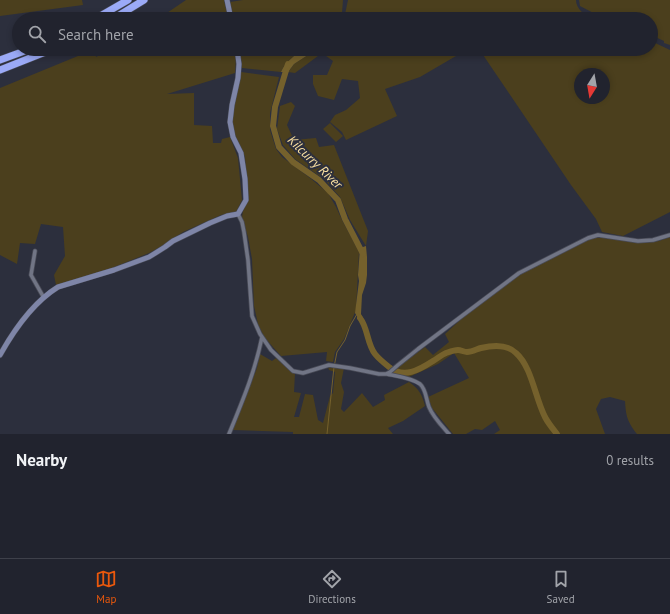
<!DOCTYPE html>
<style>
:root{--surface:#21232e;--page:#2d2f3a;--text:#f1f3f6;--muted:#a2a4aa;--line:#3e404a;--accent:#ea580c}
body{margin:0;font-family:"PT Sans",sans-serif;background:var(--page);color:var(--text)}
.compass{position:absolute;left:574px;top:68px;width:36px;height:36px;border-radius:50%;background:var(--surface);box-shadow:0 2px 6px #0003;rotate:191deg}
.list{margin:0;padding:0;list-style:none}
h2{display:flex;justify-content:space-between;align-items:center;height:52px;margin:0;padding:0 16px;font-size:17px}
h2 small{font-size:13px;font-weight:400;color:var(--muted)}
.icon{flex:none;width:22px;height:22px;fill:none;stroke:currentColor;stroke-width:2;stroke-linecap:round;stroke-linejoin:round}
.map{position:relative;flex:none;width:670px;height:434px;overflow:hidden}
.search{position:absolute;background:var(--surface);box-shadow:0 2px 6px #0003;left:12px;right:12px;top:12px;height:44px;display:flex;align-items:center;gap:10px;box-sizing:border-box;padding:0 14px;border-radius:22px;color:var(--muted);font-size:15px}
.sheet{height:124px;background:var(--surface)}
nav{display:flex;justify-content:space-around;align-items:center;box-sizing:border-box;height:56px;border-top:1px solid var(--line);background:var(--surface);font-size:11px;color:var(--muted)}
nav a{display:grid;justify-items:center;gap:2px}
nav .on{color:var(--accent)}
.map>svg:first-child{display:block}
.green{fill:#4b3f1d;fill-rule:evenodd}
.water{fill:#75612c}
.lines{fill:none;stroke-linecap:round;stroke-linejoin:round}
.stream{stroke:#75612c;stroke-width:1}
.river{stroke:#75612c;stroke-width:6}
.street-casing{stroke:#494b57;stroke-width:5}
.secondary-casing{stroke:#494b57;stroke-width:6}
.highway-casing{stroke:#494b57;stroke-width:8}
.street{stroke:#717585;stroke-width:3.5}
.secondary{stroke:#7e85a7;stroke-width:5}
.highway{stroke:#9baaf7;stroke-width:7}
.labels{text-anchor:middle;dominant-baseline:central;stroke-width:4;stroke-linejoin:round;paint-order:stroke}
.water-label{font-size:13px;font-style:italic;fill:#fae1a2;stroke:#2c2f3d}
</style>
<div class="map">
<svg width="670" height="434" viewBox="0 0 670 434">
<rect width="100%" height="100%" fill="#2c2f3d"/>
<path class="green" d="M0 0H82L83 5 0 16Z
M186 0H224L228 19H158Z
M243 0H343L342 13 339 19H234L230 2Z
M348 0H576C576 9 585 15 592 19H344Z
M579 0H670V45L664 43V41L651 35V19H605L580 6Z
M651 41 670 50V212L623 236 602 232 596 219 571 185 479 49H651ZM580 74H604V98H580Z
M95 49 96 57 111 49H234L236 58 235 73 167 94 194 93V125L212 126 213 143H221L222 139 230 137 238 158 242 200 236 212 221 215 183 232 162 246 149 253 102 272 56 285 54 275 65 256 63 227 41 224 35 244 20 243 17 264 0 255V88Z
M240 49H304C295 55 286 61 281 72L242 68Z
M317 49H468L420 77 385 89 397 116 346 140 342 132 330 122 335 115 346 110 360 98 358 81 342 79 334 100 318 96 313 84V75H327L333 61 322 53 295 73 288 72 294 64Z
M241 72 279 77 270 113V130L276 149 282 157 310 178 328 193 336 207 342 220 359 252 356 310 344 339 335 352 333 362 326 361 327 352 281 356 264 337 258 324 254 306 252 259 248 237 242 217 243 211 248 200 245 157 234 133 232 119Z
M291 102 295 106 287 125 294 140 316 138 319 147 334 145 368 231 366 246 350 220 340 197 324 179 295 159 283 145 277 129 280 106Z
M330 123 343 136 336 142 323 129Z
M670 237V434H637C627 421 626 416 625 401L610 397 601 399 596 409 605 434H494L500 430 495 421 482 430 475 429 466 434H453L432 408 428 397 469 378 454 353 438 364 409 377 392 373 398 367 425 347 433 355 449 342 445 334 471 310 517 276 592 238H604L640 243 659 241Z
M260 354 272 361 276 358 291 372 295 373 294 392 301 393 294 417H299L305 394 313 395 318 420 323 423 330 396 333 393 335 372 329 370 328 367 344 368 341 383 344 392 341 409 344 412 362 393 373 407 385 400 384 395 409 382C419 389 422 394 425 406L403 421 388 428 393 434H293V432L233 430 257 368Z"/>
<path class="water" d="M304 49H317L294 64 288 72H281C286 61 295 55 304 49Z
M366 246 367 257V275L366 283 362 295 361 314 366 324 362 325 355 313 359 281 358 275 360 248Z"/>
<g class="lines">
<path class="stream" d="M327 434 334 367 337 352 345 340 350 326 357 314"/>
<path class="river" d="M288 64 275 107 273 126 279 147 293 162 319 180 338 200 345 219 362 252 363 254
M360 318C368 328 367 344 375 354 379 359 384 363 389 367 404 379 419 370 433 361 437 359 441 355 446 353 449 352 454 350 458 350 461 350 464 352 467 352 472 352 477 349 481 348 493 345 507 344 516 353 532 367 535 398 545 417 548 423 553 429 557 434"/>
<defs>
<path id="street" d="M238 214 242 222 244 232 248 260 252 316 260 334 271 350 293 371 303 373 329 365 350 368 379 374H386L390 372 398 365 418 349 519 273 588 238 598 235 638 241 653 240 670 235
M35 251 31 275 44 298
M387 374C397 376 412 378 420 384 426 389 426 399 429 407 433 417 442 426 449 434
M229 434C242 402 255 372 262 337"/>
<path id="secondary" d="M227 0 231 19
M0 355C14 330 32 303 58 287L114 270 149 257 165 247 173 241 210 223 227 216 238 214 246 200 245 179 241 153 233 137 230 122 232 105 238 78 239 64 237 49"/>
<path id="highway" d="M95 19 128 0
M113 19 144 0
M0 60 30 49
M0 70 53 49"/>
</defs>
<use href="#street" class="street-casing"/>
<use href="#secondary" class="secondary-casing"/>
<use href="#highway" class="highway-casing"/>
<use href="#street" class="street"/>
<use href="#secondary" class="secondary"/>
<use href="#highway" class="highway"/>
</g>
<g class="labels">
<g class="water-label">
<text transform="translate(315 162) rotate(44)">Kilcurry River</text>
</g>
</g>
</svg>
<svg class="compass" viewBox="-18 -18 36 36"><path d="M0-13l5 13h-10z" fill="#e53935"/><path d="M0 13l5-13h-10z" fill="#a2a4aa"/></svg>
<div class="search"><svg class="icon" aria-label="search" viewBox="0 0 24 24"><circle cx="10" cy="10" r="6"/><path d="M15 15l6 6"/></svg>Search here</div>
</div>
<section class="sheet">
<h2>Nearby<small>0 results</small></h2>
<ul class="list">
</ul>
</section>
<nav>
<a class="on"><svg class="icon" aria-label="map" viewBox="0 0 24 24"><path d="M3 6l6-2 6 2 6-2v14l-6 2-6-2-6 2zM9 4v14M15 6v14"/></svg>Map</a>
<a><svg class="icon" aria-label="directions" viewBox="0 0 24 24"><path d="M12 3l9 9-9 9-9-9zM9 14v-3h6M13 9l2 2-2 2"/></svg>Directions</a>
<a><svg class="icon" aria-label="saved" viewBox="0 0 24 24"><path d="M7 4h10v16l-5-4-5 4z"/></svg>Saved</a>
</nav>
